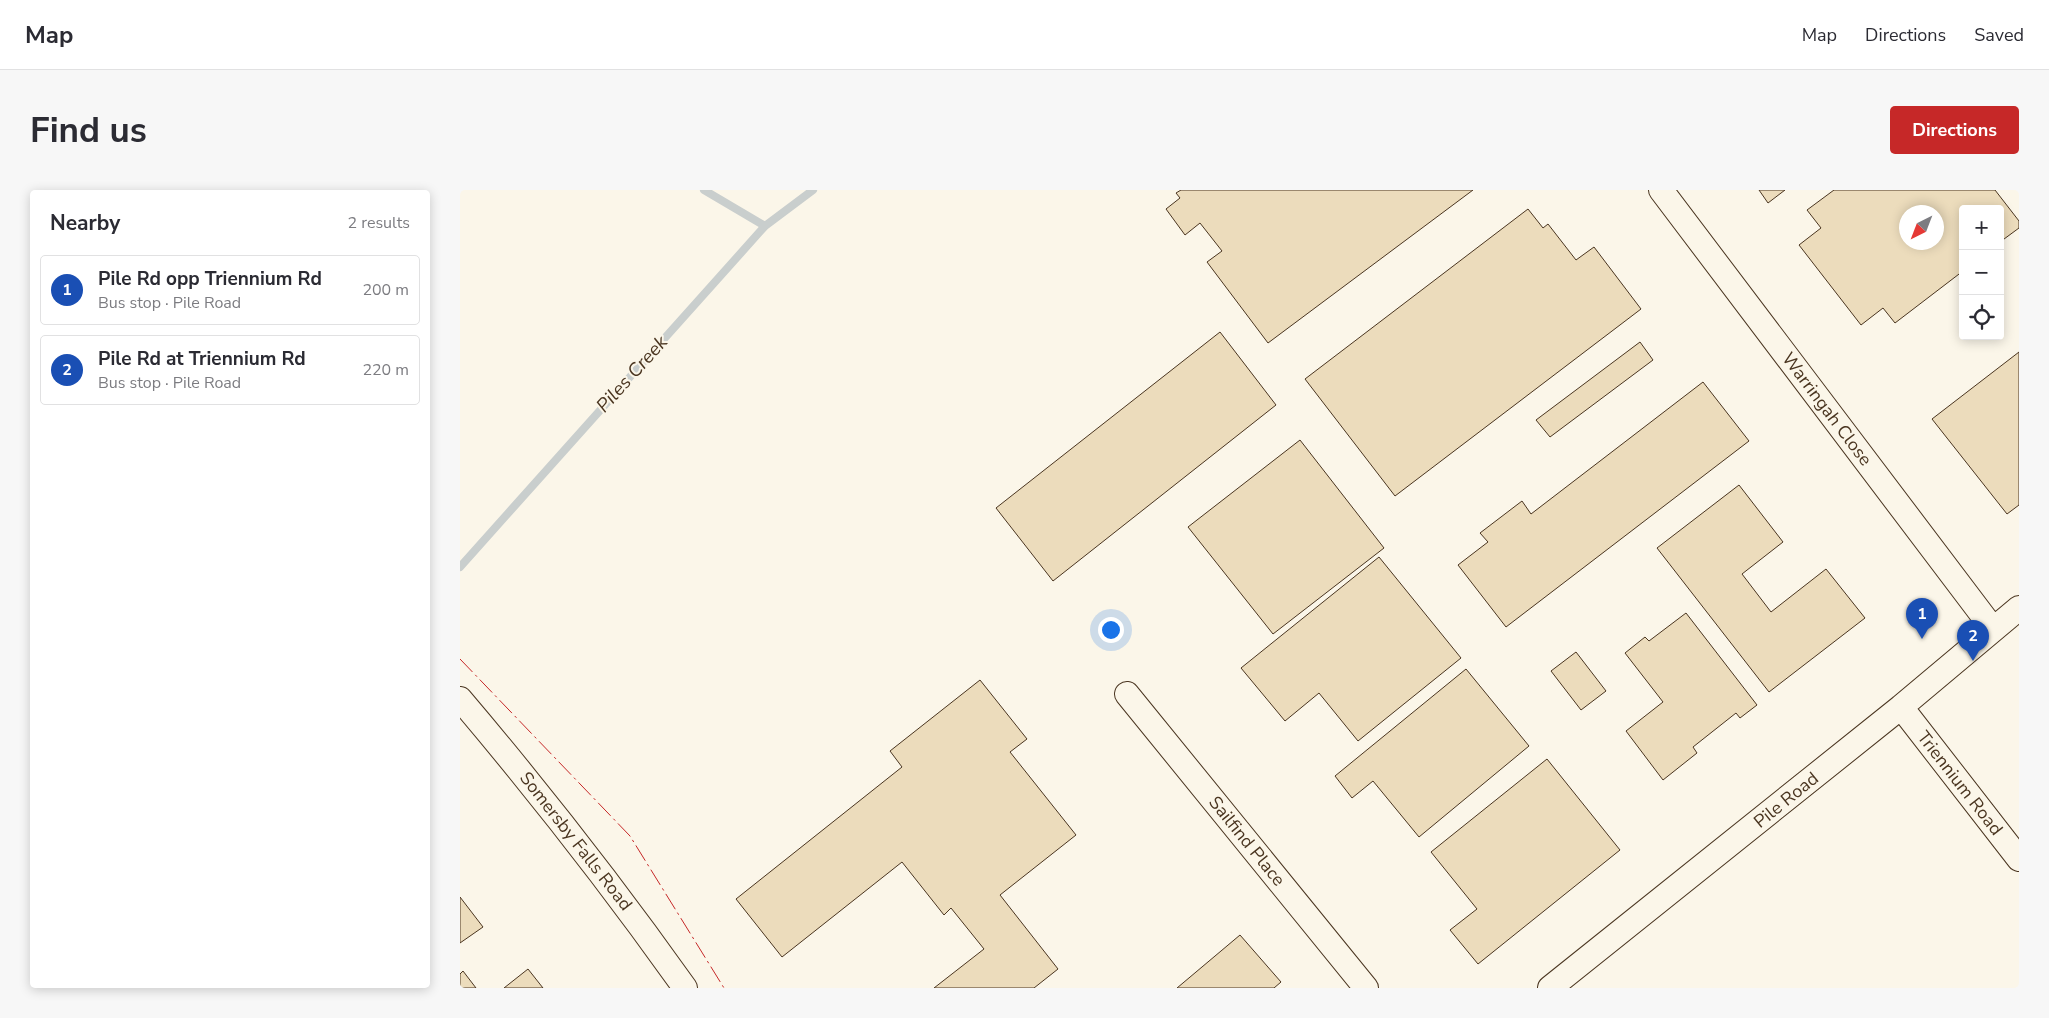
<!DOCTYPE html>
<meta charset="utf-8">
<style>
:root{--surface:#fff;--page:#f7f7f7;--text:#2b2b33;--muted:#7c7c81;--line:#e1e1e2;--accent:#c62828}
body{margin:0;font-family:"Nunito Sans",sans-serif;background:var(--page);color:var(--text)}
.controls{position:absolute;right:15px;top:15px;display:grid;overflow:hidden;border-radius:5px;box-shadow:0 2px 12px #0003}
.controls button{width:45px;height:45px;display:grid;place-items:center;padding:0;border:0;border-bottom:1px solid var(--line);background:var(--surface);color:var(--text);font:25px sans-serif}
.compass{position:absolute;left:1439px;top:15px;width:45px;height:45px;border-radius:50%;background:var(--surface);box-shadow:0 2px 12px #0003;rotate:222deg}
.you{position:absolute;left:650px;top:439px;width:18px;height:18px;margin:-12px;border:4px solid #fff;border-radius:50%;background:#1a73e8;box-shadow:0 0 0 8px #1a73e833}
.badge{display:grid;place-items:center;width:32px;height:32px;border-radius:50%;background:var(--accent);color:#fff;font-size:16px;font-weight:700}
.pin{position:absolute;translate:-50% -41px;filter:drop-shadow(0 1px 2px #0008)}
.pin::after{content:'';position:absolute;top:26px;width:18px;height:15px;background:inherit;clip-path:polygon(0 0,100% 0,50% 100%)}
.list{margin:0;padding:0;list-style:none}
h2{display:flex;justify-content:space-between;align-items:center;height:65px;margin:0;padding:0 20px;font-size:21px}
h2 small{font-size:16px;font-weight:400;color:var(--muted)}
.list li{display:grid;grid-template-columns:32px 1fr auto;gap:15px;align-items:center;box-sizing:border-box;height:70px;margin:0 10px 10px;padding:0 10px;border:1px solid var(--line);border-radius:5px}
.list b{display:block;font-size:19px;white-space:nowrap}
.list p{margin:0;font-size:16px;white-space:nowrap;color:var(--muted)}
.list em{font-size:16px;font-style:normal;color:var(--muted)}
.icon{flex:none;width:28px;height:28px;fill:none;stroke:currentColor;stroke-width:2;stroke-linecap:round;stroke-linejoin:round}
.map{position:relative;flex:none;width:1559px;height:798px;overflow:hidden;border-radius:5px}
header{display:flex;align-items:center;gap:30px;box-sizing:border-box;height:70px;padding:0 25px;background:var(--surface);border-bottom:1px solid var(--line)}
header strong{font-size:24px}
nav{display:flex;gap:28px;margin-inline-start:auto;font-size:18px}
.intro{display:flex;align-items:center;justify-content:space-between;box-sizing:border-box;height:120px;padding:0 30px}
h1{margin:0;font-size:35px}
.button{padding:12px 22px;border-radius:5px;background:var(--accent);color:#fff;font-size:18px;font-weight:700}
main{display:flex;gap:30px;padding:0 30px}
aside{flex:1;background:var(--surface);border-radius:5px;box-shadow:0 2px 12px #0003}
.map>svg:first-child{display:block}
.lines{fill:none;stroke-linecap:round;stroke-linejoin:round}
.stream{stroke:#c9cecd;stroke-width:8}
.building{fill:#ecdcbc;stroke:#4a3520;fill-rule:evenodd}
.street-casing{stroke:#4a3520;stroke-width:26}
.street{stroke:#fbf6e9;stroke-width:24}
.power{stroke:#c62828;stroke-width:1;stroke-dasharray:18 4 2.5 4;stroke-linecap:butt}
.labels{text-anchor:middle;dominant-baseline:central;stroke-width:4;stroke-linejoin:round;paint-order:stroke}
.street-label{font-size:18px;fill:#4a3520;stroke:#fbf6e9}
.water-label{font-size:19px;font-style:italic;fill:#4a3520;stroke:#fbf6e9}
</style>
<header>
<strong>Map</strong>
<nav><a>Map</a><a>Directions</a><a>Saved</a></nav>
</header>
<div class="intro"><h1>Find us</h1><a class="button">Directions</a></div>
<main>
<aside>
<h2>Nearby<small>2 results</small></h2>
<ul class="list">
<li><span class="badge" style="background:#1a4fb4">1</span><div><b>Pile Rd opp Triennium Rd</b><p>Bus stop · Pile Road</p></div><em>200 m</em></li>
<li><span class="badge" style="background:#1a4fb4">2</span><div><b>Pile Rd at Triennium Rd</b><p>Bus stop · Pile Road</p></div><em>220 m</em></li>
</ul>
</aside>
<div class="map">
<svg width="1559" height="798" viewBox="0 0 1559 798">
<rect width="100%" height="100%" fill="#fbf6e9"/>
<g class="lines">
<path class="stream" d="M244 0 305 36
M0 377 305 36 353 0"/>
</g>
<path class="building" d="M721 0H1013L808 153 747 72 762 61 740 33 725 45 706 19 720 8 716 3Z
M1299 0H1325L1308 13Z
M1374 0H1535L1559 31V38L1540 52V19H1503V81L1435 133 1423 118 1401 135 1339 55 1361 38 1347 20ZM1446 22H1476V52H1446Z
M1068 19 1083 38 1088 34 1116 70 1134 57 1181 119 935 306 845 189Z
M760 142 816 215 593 391 536 318Z
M1180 152 1193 170 1090 247 1076 230Z
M1559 162V315L1547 324 1472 229Z
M1243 192 1289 251 1046 437 998 375 1028 352 1020 343 1062 311 1071 324Z
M840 250 924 358 813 444 728 337Z
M1279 295 1323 352 1282 384 1311 422 1366 379 1405 428 1309 502 1197 358Z
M919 367 1001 468 898 551 859 503 825 531 781 478Z
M1226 423 1297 515 1280 528 1276 523 1233 557 1237 563 1203 590 1166 541 1203 512 1165 463 1185 447 1189 451Z
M1116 462 1146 501 1121 520 1091 481Z
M1006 479 1069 556 959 647 913 591 892 608 875 586Z
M520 490 567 549 550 562 616 645 540 705 598 779 574 798H474L524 759 491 718 484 725 442 672 322 767 276 709 442 577 430 561Z
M1087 569 1160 660 1018 774 990 740 1017 719 971 662Z
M0 707 23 737 0 753Z
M780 745 821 792 814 798H717Z
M68 779 83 798H44Z
M3 781 16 798H0V784Z"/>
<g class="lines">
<defs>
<path id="street" d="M1201 0 1533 439
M667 504 906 798
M0 509C79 602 154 698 225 798
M1441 517 1559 669
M1090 798 1441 517 1559 418"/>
</defs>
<use href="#street" class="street-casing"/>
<use href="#street" class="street"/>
<path class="power" d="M0 469 170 646 264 798"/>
</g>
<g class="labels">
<g class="street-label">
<text transform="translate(1367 219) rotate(53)">Warringah Close</text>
<text transform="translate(1500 593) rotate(52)">Triennium Road</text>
<text transform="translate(1326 610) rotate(-39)">Pile Road</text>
<text transform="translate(116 651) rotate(52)">Somersby Falls Road</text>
<text transform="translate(787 651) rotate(51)">Sailfind Place</text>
</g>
<g class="water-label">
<text transform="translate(172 184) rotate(-48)">Piles Creek</text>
</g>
</g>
</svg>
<div class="controls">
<button>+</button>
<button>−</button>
<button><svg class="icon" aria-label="locate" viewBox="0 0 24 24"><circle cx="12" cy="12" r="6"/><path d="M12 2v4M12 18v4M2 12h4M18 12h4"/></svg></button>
</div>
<svg class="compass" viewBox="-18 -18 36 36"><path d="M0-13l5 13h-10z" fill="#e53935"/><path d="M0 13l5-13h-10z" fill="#7c7c81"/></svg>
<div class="you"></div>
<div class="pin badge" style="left:1462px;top:449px;background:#1a4fb4">1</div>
<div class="pin badge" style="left:1513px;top:471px;background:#1a4fb4">2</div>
</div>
</main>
